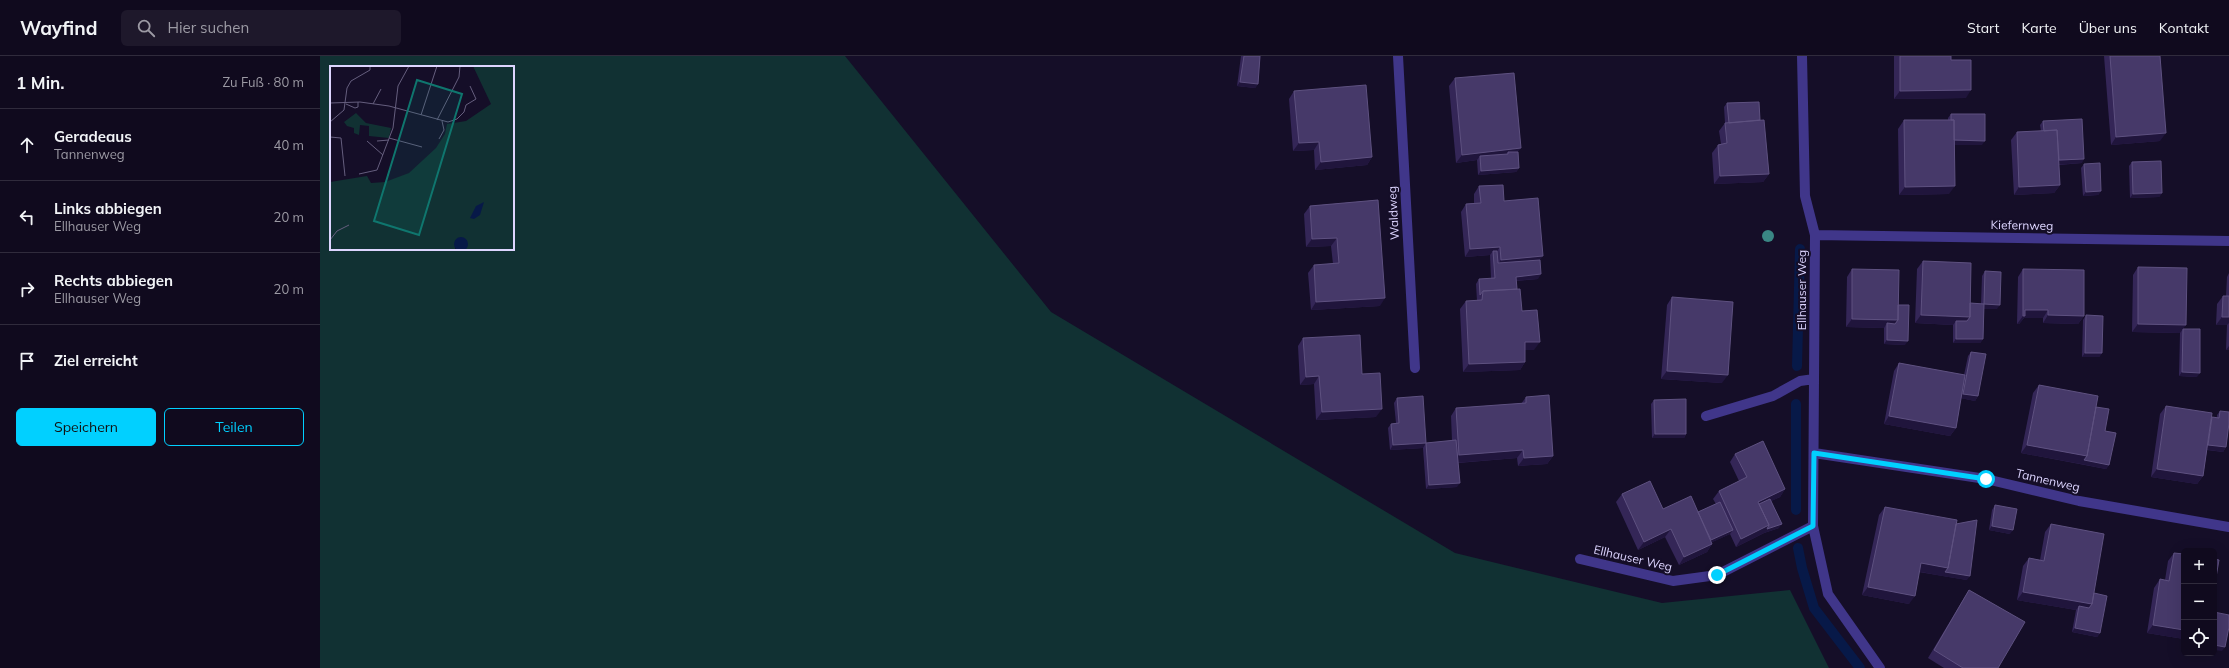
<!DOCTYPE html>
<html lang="de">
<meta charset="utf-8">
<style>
:root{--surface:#100a1e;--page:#1e182b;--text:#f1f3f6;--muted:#9c9aa4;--line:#302b3c;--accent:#01d0ff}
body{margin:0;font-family:Mulish,sans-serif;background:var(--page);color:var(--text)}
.controls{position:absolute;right:12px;bottom:12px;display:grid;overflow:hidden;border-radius:6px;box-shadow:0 4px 16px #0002}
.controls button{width:36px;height:36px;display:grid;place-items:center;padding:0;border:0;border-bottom:1px solid var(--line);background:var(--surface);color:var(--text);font:20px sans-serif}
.stop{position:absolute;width:12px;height:12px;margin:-9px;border:3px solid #01d0ff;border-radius:50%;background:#fff}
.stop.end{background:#01d0ff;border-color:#fff;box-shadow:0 1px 4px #0008}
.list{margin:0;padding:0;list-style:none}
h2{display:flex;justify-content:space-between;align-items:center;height:52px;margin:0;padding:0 16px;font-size:17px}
h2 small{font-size:13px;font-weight:400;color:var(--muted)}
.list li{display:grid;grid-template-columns:26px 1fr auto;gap:12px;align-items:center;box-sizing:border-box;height:72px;padding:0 16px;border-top:1px solid var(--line)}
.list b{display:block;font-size:15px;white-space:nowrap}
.list p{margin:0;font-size:13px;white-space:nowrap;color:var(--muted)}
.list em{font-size:13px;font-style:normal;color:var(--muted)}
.actions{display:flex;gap:8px;padding:12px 16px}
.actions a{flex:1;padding:9px 0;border:1px solid var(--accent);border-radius:6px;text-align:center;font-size:14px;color:var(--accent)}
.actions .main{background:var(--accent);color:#111}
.icon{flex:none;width:22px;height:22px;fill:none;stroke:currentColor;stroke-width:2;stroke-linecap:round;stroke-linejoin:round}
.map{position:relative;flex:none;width:1909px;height:612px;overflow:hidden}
header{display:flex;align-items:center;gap:24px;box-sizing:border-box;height:56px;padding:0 20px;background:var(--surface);border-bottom:1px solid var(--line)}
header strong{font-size:19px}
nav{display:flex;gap:22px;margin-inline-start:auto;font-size:14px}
.search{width:280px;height:36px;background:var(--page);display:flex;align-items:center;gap:10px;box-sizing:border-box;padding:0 14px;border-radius:6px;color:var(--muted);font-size:15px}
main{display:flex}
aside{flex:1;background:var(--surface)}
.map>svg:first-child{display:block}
.green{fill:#113133;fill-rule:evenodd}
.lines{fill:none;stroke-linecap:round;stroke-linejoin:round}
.stream{stroke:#071948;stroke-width:10}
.minor{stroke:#40368a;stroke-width:10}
.tree{fill:#3a8684}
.wall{fill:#342657}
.shaded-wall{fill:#20153c}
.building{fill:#463969;stroke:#5e5180}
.route{stroke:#01d0ff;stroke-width:5}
.labels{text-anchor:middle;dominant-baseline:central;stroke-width:4;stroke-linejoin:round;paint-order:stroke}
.street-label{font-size:12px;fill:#ddd5ff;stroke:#150e28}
.inset-road{fill:none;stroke:#655e7e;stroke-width:1}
.view{fill:#0f766e;fill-opacity:0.15;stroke:#0f766e;stroke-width:2}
.inset-edge{fill:none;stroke:#ddd5ff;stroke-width:2}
</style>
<header>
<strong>Wayfind</strong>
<div class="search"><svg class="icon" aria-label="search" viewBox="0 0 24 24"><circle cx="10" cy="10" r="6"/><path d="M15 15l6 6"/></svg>Hier suchen</div>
<nav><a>Start</a><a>Karte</a><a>Über uns</a><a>Kontakt</a></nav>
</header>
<main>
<aside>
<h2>1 Min.<small>Zu Fuß · 80 m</small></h2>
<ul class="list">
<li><svg class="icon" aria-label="ahead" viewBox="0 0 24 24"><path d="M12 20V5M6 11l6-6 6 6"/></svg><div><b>Geradeaus</b><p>Tannenweg</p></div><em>40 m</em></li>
<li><svg class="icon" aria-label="left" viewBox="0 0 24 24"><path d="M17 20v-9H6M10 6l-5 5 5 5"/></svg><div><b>Links abbiegen</b><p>Ellhauser Weg</p></div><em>20 m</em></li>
<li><svg class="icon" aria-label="right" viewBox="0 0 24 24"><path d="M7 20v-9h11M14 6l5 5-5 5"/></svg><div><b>Rechts abbiegen</b><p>Ellhauser Weg</p></div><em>20 m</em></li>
<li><svg class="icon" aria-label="arrive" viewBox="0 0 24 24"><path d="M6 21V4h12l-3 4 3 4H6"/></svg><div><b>Ziel erreicht</b></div></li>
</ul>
<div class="actions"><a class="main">Speichern</a><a>Teilen</a></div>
</aside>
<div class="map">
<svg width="1909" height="612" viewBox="0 0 1909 612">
<rect width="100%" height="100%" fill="#150e28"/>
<path class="green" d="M0 0H525L731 256 1135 497 1342 547 1470 534 1509 612H0ZM11 11H193V193H11Z"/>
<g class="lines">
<path class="stream" d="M1477 310 1480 193
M1476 454V348
M1478 492 1482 512 1494 552 1540 612"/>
<path class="minor" d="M1078 0 1095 312
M1482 0 1485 140 1495 179 1493 470 1508 538 1560 612
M1495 179 1909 185
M1386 360 1453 340 1480 325 1494 323
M1494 397 1666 423 1759 445 1909 471
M1260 503 1353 525 1397 519 1493 470"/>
</g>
<circle class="tree" cx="1448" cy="180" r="6"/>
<path class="wall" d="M921 0H940L938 28 935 32 917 30Z
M1574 0H1631V4L1646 42 1574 43Z
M1784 0H1840V85L1791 89Z
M1135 22 1198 96 1199 112 1196 116 1158 119 1157 104 1136 107 1129 30Z
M974 35 1052 101 1047 109 995 114 994 94 973 95 969 43Z
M1407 47 1440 64 1449 118 1443 126 1394 128 1392 97 1398 89 1401 88 1399 75 1405 67 1404 51Z
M1631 58 1662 89H1634L1629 138 1579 139 1578 73 1584 64H1628V62Z
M1723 65 1762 107 1739 109 1740 129 1734 137 1694 139 1691 84 1697 76 1721 75 1720 69Z
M1812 106 1842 137 1839 141 1810 142 1809 110Z
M1764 108 1781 135 1778 139 1763 140 1761 112Z
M1159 130 1220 204 1218 223 1196 225 1197 233 1202 255 1214 294H1205V306L1200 314 1143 316 1140 253 1146 245H1157L1156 228 1159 223H1171L1170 199 1145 201 1141 156 1146 148 1154 147V138Z
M1058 144 1060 250 991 254 988 217 994 209 1013 208 1011 190 986 191 984 158 990 150Z
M1603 205 1650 247 1661 248 1662 220 1665 215 1677 253H1664L1663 283 1660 287H1633V269L1595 267 1597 213Z
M1818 211 1863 273 1877 321 1859 320 1860 277 1812 276 1813 219Z
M1532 213 1578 249 1585 289 1564 288V272L1526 271 1527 221Z
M1703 213 1764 260 1758 268 1723 267V262H1704L1699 268H1697L1698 221Z
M1909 217V294H1906L1907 269H1896L1897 248 1903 240H1906L1907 221Z
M1352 241 1402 327 1341 323 1347 249Z
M1766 259 1782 297 1779 301H1762L1763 264Z
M983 282 1042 318 1056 361 996 364 994 328 980 329 978 290Z
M1651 296 1658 340 1655 345 1641 342 1636 372 1630 380 1564 368 1574 315 1579 307 1644 319 1648 300Z
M1719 329 1776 351 1785 375 1789 409 1786 413 1701 397 1713 337Z
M1206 341 1233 400 1227 408 1198 410 1197 402 1138 407 1137 431 1106 433 1103 392 1070 394 1068 372 1071 368 1076 367 1074 347 1077 342 1106 387 1132 385 1131 360 1136 352 1201 348Z
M1334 344 1366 378 1364 382H1332L1331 348Z
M1846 350 1892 361 1897 362V359L1900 355 1906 391 1903 396 1887 394 1883 420 1877 428 1831 421 1840 358Z
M1415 398 1465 433 1460 441 1451 445 1459 472 1444 477 1416 491 1410 478 1392 486V488L1387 496 1359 509 1345 481 1318 494 1296 446 1302 438 1343 453 1378 456 1396 448 1393 443 1399 435 1419 425 1410 406Z
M1675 449 1690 478 1669 474 1672 454Z
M1565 451 1636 468 1647 524 1599 516 1589 548 1542 539 1559 459Z
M1731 468 1774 537 1780 577 1777 581 1752 576 1756 554 1697 544 1703 510 1709 502 1720 504 1725 476Z
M1854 497 1864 583 1827 577 1834 532 1840 523 1845 524 1848 505Z
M1649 534 1678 612H1624L1608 602 1644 542Z"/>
<path class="shaded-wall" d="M920 26 938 28 935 32 917 30Z
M1651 34 1646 42 1574 43 1580 35Z
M1846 77 1840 85 1791 89 1796 81Z
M1631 84 1665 85 1662 89H1628Z
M999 86 994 94 973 95 979 87Z
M1201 92 1195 100 1188 98V96L1185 100H1160L1157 104 1136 107 1142 99Z
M1052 101 1047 109 995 114 1001 106Z
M1764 103 1762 107 1733 109 1736 105Z
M1199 112 1196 116 1158 119 1161 115Z
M1449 118 1443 126 1394 128 1400 120Z
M1740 129 1734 137 1694 139 1699 131Z
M1635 130 1629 138 1579 139 1585 131Z
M1781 135 1778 139 1763 140 1766 136Z
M1842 137 1839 141 1810 142 1813 138Z
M1017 182 1011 190 986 191 992 183Z
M1180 191 1174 199 1173 195 1170 199 1145 201 1150 193Z
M1223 200 1217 208 1175 212 1181 204Z
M1221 218 1218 223 1193 225 1196 221Z
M1065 242 1060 250 991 254 996 246Z
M1664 248 1680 249 1677 253H1661Z
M1705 254H1728L1723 262H1704L1699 268H1697L1703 260Z
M1601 259 1650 261 1644 269 1636 265 1633 269 1595 267Z
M1728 259 1764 260 1758 268 1723 267Z
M1902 261H1909V267L1907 269H1896Z
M1532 263 1578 264 1572 272 1567 267 1564 272 1526 271Z
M1818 268 1866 269 1860 277 1812 276Z
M1636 283H1663L1660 287H1633Z
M1567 284 1588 285 1585 289 1564 288Z
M1205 286H1220L1214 294H1199Z
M1909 290V294H1906Z
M1765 297H1782L1779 301H1762Z
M1205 306 1200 314 1143 316 1149 308Z
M1347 315 1408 319 1402 327 1341 323Z
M1862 316 1880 317 1877 321 1859 320Z
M999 320 994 328 980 329 986 321Z
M1643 338 1658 340 1655 345 1640 342Z
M1062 353 1056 361 996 364 1002 356Z
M1569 360 1636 372 1630 380 1564 368Z
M1335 378H1366L1364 382H1332Z
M1106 387 1103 392 1070 394 1073 389Z
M1707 389 1767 400 1761 408 1701 397Z
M1886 389 1906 391 1903 396 1883 393Z
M1203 394 1197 402 1134 407 1139 399Z
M1233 400 1227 408 1198 410 1204 402Z
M1764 404 1789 409 1786 413 1761 408Z
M1837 413 1883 420 1877 428 1831 421Z
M1140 427 1137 431 1106 433 1109 429Z
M1465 433 1460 441 1437 452 1438 446Z
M1462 468 1459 472 1444 477 1416 491 1421 483 1449 469Z
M1672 470 1693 474 1690 478 1669 474Z
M1351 473 1345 481 1318 494 1324 486Z
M1413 474 1410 478 1384 490 1387 485Z
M1392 488 1387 496 1359 509 1364 501Z
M1601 507 1628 512 1650 520 1647 524 1622 520 1596 515Z
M1548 531 1595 540 1589 548 1542 539Z
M1703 536 1772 548 1766 556 1759 550 1756 554 1697 544Z
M1833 569 1864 574V583L1827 577Z
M1755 572 1780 577 1777 581 1752 576Z
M1894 589 1905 591 1902 595 1894 594Z"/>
<path class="building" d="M924 0H940L938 28 920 26Z
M1580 0H1631V4H1651V34L1580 35Z
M1790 0H1840L1846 77 1796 81Z
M1194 17 1201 92 1142 99 1135 22Z
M1046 29 1052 101 1001 106 999 86 979 87 974 35Z
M1439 46 1440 64 1409 67 1407 47Z
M1631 58H1665V85L1634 84V64H1631Z
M1762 63 1764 103 1739 104 1737 74 1724 75 1723 65Z
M1444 64 1449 118 1400 120 1398 89 1407 87 1405 67Z
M1584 64H1634L1635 130 1585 131Z
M1737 74 1740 129 1699 131 1697 76Z
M1188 96H1198L1199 112 1161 115 1160 100 1188 98Z
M1841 105 1842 137 1813 138 1812 106Z
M1780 107 1781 135 1766 136 1764 108Z
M1183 129 1184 145 1218 142 1223 200 1181 204 1180 191 1150 193 1146 148 1161 147 1159 130Z
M1058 144 1065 242 996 246 994 209 1019 207 1018 196 1017 182 992 183 990 150Z
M1173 195H1177L1178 207 1220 204 1221 218 1196 221 1197 233 1163 235 1160 239 1159 223 1175 222Z
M1603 205 1651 207 1650 261 1601 259Z
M1818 211 1867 212 1866 269 1818 268Z
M1532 213 1579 214 1578 264 1532 263Z
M1703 213 1764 214V260L1728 259V254H1705V260H1703Z
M1665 215 1681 216 1680 249 1664 248Z
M1200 233 1202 255 1217 254 1220 286H1205V306L1149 308 1146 245 1162 244 1163 235Z
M1903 240H1909V261H1902Z
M1352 241 1413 246 1408 319 1347 315Z
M1650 247 1664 248 1663 283H1636V265H1647L1650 261Z
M1578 249H1589L1588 285 1567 284V267L1575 268 1578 264Z
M1766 259 1783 260 1782 297H1765Z
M1863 273H1880V317L1862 316Z
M1040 279 1042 318 1060 317 1062 353 1002 356 999 320 986 321 983 282Z
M1651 296 1666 298 1658 340 1643 338Z
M1579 307 1645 319 1636 372 1569 360Z
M1719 329 1778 340 1767 400 1707 389Z
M1229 339 1233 400 1204 402 1203 394 1139 399 1136 352 1206 347V341Z
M1103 340 1106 387 1136 384 1140 427 1109 429 1106 387 1073 389 1071 368 1079 367 1077 342Z
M1366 343V378H1335L1334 344Z
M1846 350 1892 357 1883 420 1837 413Z
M1776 351 1789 353 1785 375 1796 377 1789 409 1764 404 1767 400Z
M1900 355 1909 356V367L1906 391 1888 389 1892 361 1899 362Z
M1443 385 1465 433 1438 446 1449 469 1421 483 1399 435 1427 421 1415 398Z
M1330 425 1343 453 1371 440 1392 488 1364 501 1351 473 1324 486 1302 438Z
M1450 443 1462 468 1447 473 1449 469 1439 448Z
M1400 446 1413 474 1391 484 1378 456Z
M1675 449 1697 453 1693 474 1672 470Z
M1565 451 1637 464 1628 512 1601 507 1595 540 1548 531Z
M1657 464 1650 520 1625 516 1628 512 1636 468Z
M1731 468 1784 478 1772 548 1703 536 1709 502 1724 505Z
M1854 497 1864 498V574L1833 569 1840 523 1849 525Z
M1894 503 1899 504 1894 533Z
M1649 534 1705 566 1678 612H1643L1614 594Z
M1774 537 1787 540 1780 577 1755 572 1759 550 1769 552 1772 548Z
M1894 556 1909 559V571L1905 591 1894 589Z"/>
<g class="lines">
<path class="route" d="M1397 519 1493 470 1494 397 1666 423"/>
</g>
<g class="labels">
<g class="street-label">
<text transform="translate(1073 157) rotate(-93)">Waldweg</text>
<text transform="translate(1702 169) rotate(1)">Kiefernweg</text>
<text transform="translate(1481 234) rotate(-90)">Ellhauser Weg</text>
<text transform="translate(1728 424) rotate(13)">Tannenweg</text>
<text transform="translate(1313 502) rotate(13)">Ellhauser Weg</text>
</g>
</g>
<g transform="translate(10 10)">
<rect width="184" height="184" fill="#150e28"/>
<path d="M143 0H184V184H136L137 174 125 179V184H0V116L37 110 41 117 55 116 79 107 106 82 115 68 117 58 136 55 161 38ZM26 47 36 57 61 62 59 72 39 70V60L30 59 29 69 24 67V62L17 60 14 56Z" fill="#113133"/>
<path d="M154 136 150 149 144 153 140 152 146 140ZM124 178a7 7 0 1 1 14 0a7 7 0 1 1-14 0Z" fill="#071948"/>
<path class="inset-road" d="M0 37 30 36 59 40 118 56 127 53 134 46 136 39 146 33 140 20M16 38 25 42 28 41V36M43 38 51 23M91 49 107 0M107 54 129 11 130 0M0 56 14 44 17 22 21 15 40 4V0M0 71 11 72 15 110M59 72 92 81M109 73 114 64 112 55M37 75 53 89M47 75 59 74M29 108 47 104 63 62 68 20 79 0M0 174 7 165 19 159"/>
<path class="view" d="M87 14 132 28 89 169 44 155Z"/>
<rect width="184" height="184" class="inset-edge"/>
</g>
</svg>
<div class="controls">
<button>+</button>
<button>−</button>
<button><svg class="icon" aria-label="locate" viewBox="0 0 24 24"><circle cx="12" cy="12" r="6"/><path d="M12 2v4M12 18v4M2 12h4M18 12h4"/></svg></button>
</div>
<div class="stop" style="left:1666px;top:423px"></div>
<div class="stop end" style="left:1397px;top:519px"></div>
</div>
</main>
